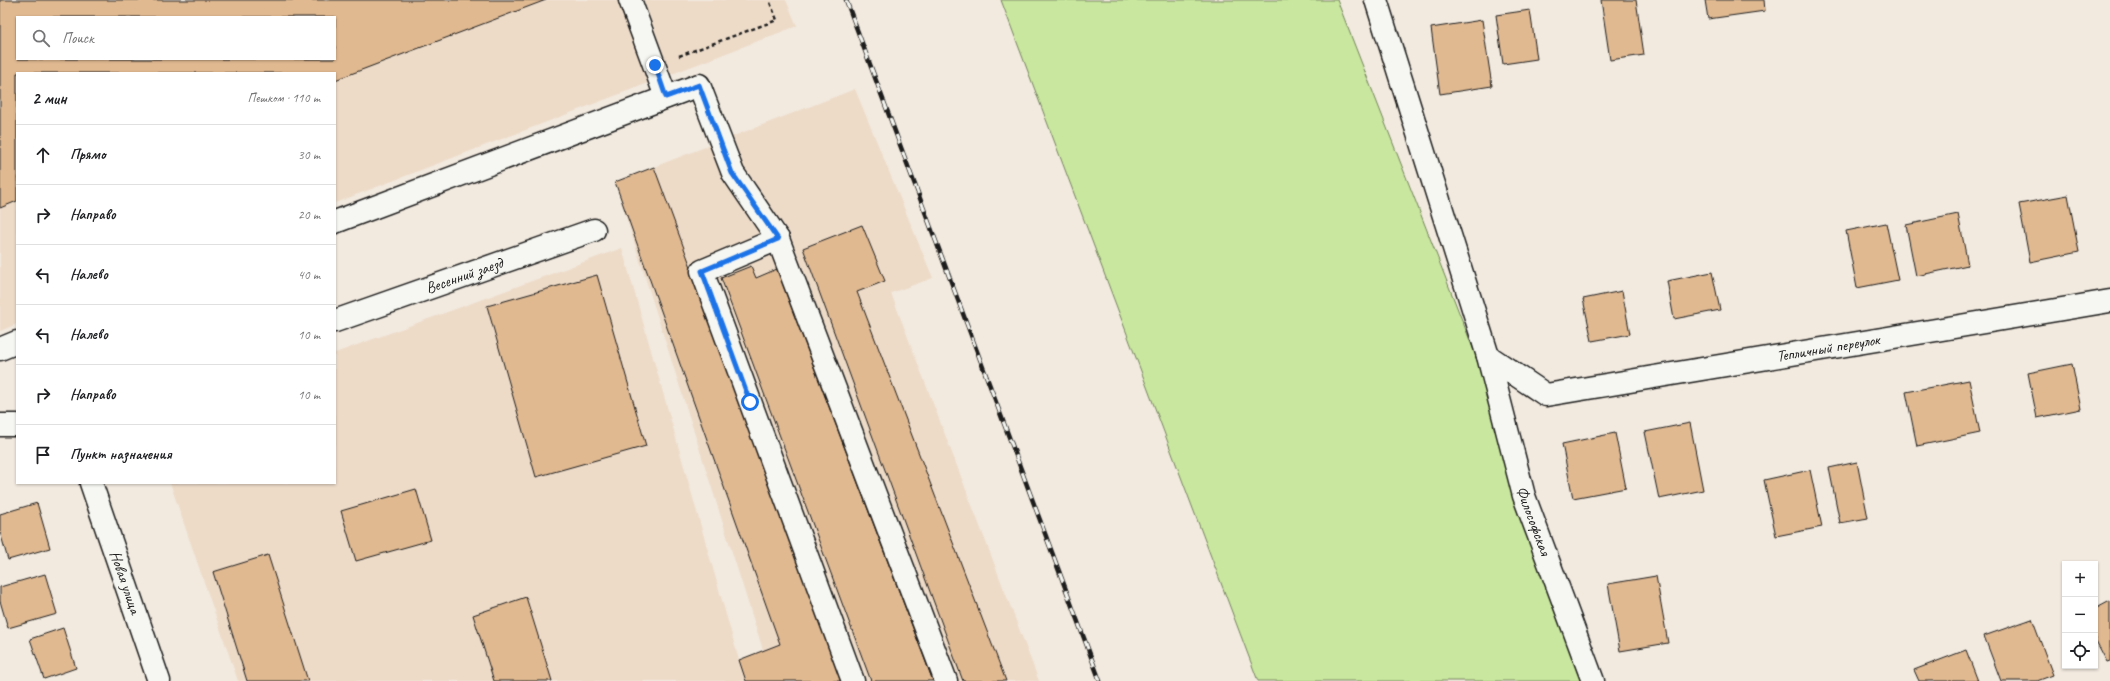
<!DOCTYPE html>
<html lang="ru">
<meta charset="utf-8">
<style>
:root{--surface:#fff;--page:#f6f6f6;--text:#202124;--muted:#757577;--line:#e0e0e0}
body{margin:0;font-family:Caveat,sans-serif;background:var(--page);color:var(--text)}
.controls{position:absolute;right:12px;bottom:12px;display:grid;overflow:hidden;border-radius:0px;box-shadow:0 1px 3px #0004}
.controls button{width:36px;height:36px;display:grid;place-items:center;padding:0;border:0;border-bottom:1px solid var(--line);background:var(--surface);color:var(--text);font:20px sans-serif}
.stop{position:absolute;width:12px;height:12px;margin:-9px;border:3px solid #1a73e8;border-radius:50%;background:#fff}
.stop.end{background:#1a73e8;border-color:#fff;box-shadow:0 1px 4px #0008}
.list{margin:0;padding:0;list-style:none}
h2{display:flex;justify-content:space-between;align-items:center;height:52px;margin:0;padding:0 16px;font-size:17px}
h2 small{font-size:13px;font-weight:400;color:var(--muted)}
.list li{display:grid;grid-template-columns:26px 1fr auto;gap:12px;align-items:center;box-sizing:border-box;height:60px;padding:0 16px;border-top:1px solid var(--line)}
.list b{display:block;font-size:15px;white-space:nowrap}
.list em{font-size:13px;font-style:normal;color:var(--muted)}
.icon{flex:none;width:22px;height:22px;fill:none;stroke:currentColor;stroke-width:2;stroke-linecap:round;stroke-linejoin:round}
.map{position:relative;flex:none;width:2110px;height:681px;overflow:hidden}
.search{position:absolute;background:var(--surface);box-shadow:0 1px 3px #0004;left:16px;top:16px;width:320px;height:44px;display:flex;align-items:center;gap:10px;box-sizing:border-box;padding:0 14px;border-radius:0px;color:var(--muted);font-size:15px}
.panel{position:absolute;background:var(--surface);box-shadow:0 1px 3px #0004;left:16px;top:72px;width:320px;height:412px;border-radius:0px}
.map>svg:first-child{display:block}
.built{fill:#eddbc8;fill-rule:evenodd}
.green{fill:#c9e79e;stroke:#72825d}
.building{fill:#e0b991;stroke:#1c1c1c;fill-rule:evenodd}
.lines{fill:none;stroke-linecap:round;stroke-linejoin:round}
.minor-casing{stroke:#1c1c1c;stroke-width:25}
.path{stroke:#1c1c1c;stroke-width:2.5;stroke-dasharray:4 3;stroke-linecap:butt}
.minor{stroke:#f6f6f2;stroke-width:22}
.rail-casing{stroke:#1c1c1c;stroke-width:4.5}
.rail{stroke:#f6f6f2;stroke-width:3;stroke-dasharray:9;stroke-linecap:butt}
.route{stroke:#1a73e8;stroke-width:5}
.labels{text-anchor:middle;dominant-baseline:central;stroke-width:3;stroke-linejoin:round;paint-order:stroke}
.street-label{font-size:16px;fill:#1c1c1c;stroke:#f6f6f2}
</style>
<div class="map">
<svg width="2110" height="681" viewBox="0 0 2110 681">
<rect width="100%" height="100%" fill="#f2eadf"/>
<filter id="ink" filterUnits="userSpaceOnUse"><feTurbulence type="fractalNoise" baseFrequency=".025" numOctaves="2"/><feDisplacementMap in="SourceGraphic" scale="8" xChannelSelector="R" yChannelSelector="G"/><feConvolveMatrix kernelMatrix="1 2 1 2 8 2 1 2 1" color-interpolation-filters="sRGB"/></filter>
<g filter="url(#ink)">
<path class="built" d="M0 0H786L797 26 335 203V73H17V324L0 331ZM17 17H335V59H17Z
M855 89 933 278 891 293 1039 681H238L170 483H335V353L622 248 739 660 763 650 615 182Z"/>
<path class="green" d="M1001 0H1337L1603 681H1258Z"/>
<path class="building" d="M0 0H546L335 80V73H17V201L0 208ZM17 17H335V59H17Z
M1601 0H1636L1644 55 1610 60Z
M1705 0H1764L1765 11 1708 19Z
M1530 10 1537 59 1503 64 1496 15Z
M1482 20 1492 86 1440 94 1431 28Z
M654 167 844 681H746L739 660 780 644 615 182Z
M2068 195 2079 252 2030 262 2019 204Z
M1958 214 1968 265 1916 276 1906 225Z
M1886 223 1898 280 1857 288 1846 231Z
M862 225 885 281 857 292 1006 681H963L803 248Z
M751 266 756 278 777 269 933 681H871L721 278Z
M1712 272 1720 310 1674 319 1667 281Z
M597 275 646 446 536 477 487 306Z
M1622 291 1630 334 1592 341 1583 299Z
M2072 364 2081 409 2037 418 2028 373Z
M1969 380 1980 433 1917 446 1906 392Z
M1690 423 1703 490 1659 499 1645 432Z
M1615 433 1626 488 1573 498 1562 444Z
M1857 462 1868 518 1840 523 1829 468Z
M1810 470 1822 527 1776 536 1764 480Z
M416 489 431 540 356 561 341 511Z
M37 503 50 548 8 560 0 532V514Z
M268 555 308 681H247L213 572Z
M45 574 57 614 8 628 0 601V587Z
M1656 576 1668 643 1620 651 1608 584Z
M526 597 552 681H494L473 615Z
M2110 601V661L2107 662 2095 639V609Z
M2032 619 2053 675 2037 681H2001L1984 636Z
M63 628 76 668 44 679 30 639Z
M1966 650 1978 681H1919L1914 670Z"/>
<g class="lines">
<defs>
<g id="minor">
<path d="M630 0 666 97"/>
<path id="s1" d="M1376 0 1488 356 1546 395 2110 301"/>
<path d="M335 222 699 85 733 173 778 239 946 681"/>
<path d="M778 239 702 271 853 681"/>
<path id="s2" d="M335 321 594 230"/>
<path d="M0 349 17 342"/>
<path id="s3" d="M1488 356 1524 496 1593 681"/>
<path d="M0 425H17"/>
<path id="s4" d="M91 483 159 681"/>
</g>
</defs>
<use href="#minor" class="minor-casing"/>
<path class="path" d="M679 56 777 20 769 0"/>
<use href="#minor" class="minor"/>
<defs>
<path id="rail" d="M846 0 1100 681"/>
</defs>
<use href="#rail" class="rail-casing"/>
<use href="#rail" class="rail"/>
</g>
</g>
<g class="lines" filter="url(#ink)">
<path class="route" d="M655 65 666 97 699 85 732 173 778 239 702 271 750 402"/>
</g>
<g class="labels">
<g class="street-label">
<text stroke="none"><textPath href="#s2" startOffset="137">Весенний заезд</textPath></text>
<text stroke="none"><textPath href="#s1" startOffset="729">Тепличный переулок</textPath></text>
<text stroke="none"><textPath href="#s3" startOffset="171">Философская</textPath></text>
<text stroke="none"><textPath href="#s4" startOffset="105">Новая улица</textPath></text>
</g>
</g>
</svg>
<div class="controls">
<button>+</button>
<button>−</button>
<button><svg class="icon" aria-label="locate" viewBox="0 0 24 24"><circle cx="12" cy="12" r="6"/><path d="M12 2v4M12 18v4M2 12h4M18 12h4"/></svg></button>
</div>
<div class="stop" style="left:750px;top:402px"></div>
<div class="stop end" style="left:655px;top:65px"></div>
<div class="search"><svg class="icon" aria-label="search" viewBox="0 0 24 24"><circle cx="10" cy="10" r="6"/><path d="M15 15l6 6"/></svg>Поиск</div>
<section class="panel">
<h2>2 мин<small>Пешком · 110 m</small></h2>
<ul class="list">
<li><svg class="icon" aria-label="ahead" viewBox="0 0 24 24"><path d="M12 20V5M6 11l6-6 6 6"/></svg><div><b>Прямо</b></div><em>30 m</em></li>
<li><svg class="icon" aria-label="right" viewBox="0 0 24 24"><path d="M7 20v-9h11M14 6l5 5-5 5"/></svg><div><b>Направо</b></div><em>20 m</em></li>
<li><svg class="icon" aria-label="left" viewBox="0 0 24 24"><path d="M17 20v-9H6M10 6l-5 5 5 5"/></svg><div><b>Налево</b></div><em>40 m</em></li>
<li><svg class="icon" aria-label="left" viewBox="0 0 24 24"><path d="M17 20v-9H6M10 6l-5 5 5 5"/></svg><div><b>Налево</b></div><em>10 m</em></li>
<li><svg class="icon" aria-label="right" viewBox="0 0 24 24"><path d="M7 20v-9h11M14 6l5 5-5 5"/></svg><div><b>Направо</b></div><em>10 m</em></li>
<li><svg class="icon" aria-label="arrive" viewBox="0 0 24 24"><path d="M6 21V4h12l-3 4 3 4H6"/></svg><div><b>Пункт назначения</b></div></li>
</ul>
</section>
</div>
